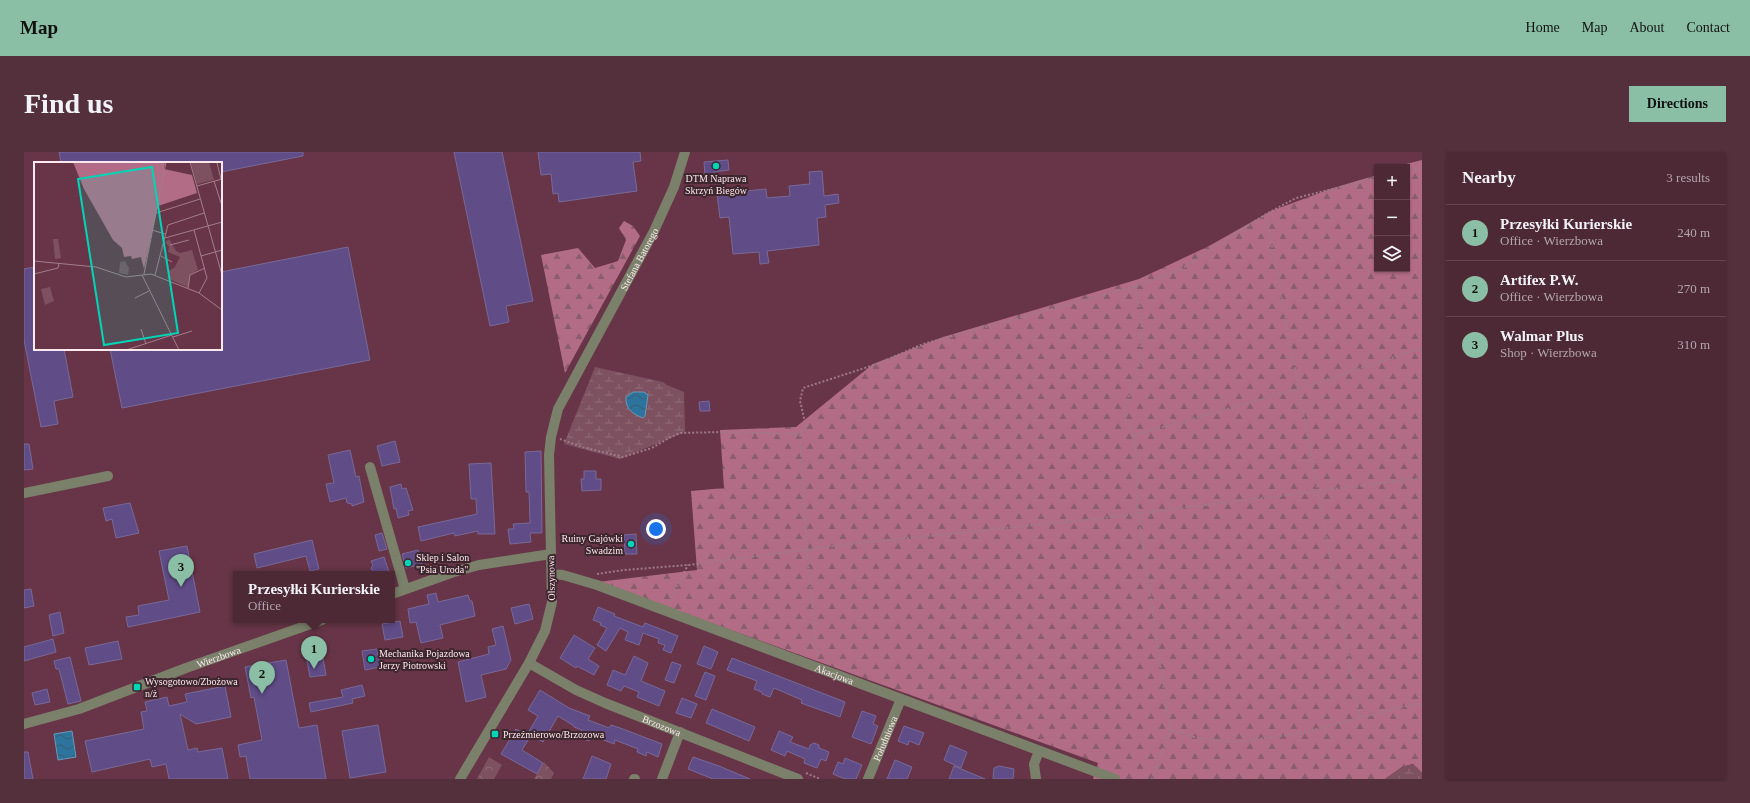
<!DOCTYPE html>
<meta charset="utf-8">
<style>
:root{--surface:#4d2835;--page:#54303d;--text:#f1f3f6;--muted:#b3a6ad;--line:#644450;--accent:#8abfa5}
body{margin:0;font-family:Georgia,serif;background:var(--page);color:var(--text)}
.controls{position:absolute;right:12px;top:12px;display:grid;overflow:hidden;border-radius:0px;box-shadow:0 1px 3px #0004}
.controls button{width:36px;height:36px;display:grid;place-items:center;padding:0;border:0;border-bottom:1px solid var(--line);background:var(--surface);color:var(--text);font:20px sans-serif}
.you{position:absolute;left:632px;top:377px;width:14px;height:14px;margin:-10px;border:3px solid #fff;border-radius:50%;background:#1a73e8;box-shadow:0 0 0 6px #1a73e833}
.badge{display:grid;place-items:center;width:26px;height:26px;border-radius:50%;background:var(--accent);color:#111;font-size:13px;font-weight:700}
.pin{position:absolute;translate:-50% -33px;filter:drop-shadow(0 1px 2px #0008)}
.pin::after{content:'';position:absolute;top:21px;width:14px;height:12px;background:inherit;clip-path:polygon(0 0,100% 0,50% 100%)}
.popup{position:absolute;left:209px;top:419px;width:162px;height:52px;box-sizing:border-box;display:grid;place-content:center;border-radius:0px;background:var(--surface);filter:drop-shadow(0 1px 3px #0005);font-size:13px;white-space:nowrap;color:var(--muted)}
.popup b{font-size:15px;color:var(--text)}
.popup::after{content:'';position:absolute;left:50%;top:100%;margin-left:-8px;border:8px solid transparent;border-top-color:var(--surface)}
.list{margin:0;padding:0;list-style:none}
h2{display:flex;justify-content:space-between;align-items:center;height:52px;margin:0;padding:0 16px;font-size:17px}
h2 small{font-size:13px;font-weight:400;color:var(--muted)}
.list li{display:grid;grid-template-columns:26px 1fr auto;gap:12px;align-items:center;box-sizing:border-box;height:56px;padding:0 16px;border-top:1px solid var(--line)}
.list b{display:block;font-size:15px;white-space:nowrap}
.list p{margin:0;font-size:13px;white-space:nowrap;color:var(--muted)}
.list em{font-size:13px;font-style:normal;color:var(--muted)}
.icon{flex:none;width:22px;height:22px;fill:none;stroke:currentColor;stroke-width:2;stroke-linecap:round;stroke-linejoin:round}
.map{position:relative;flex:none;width:1398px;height:627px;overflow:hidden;border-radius:0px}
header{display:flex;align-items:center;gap:24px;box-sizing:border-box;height:56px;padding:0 20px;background:var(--accent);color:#111}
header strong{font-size:19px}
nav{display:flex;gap:22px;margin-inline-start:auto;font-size:14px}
.intro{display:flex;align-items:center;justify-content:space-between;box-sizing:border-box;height:96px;padding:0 24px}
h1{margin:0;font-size:28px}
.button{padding:10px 18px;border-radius:0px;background:var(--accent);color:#111;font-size:14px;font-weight:700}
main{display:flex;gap:24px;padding:0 24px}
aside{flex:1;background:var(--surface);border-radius:0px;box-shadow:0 1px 3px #0004}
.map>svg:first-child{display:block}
.forest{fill:url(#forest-firs)}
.wetland{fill:url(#wetland-marsh)}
.park{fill:url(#park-crowns)}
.water{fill:url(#water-waves);stroke:#6b97b6}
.building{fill:#604c87;stroke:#786999}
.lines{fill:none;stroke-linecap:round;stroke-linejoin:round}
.path{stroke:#a07987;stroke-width:2;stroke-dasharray:2 2;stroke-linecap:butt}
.minor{stroke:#7b806a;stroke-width:10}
.poi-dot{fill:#00d5b7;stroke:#3d262d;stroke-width:1.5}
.labels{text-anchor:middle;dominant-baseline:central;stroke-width:4;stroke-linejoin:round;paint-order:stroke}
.poi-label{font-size:10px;fill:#fde9ef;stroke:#3d262d;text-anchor:start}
.street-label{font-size:10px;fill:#fde9ef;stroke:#3d262d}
.inset-road{fill:none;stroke:#a37d8a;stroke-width:1}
.view{fill:#00d5b7;fill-opacity:0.15;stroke:#00d5b7;stroke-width:2}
.inset-edge{fill:none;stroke:#fde9ef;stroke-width:2}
</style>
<header>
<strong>Map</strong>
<nav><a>Home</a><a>Map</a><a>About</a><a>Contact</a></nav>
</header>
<div class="intro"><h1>Find us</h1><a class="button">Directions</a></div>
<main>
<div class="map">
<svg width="1398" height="627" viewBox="0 0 1398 627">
<defs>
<pattern id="forest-firs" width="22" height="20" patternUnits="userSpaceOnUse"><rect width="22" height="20" fill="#b36c85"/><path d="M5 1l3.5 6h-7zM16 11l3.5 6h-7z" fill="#8a5d6d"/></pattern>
<pattern id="wetland-marsh" width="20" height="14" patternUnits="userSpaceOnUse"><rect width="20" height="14" fill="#7d5160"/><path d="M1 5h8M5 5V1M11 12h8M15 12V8" fill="none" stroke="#906a77"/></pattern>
<pattern id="park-crowns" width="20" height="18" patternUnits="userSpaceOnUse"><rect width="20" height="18" fill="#7d5160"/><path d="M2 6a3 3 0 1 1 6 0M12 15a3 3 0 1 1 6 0" fill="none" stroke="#906a77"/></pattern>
<pattern id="water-waves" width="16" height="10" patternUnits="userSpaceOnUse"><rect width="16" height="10" fill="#2c749d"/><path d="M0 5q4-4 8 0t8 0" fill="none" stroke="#3c5d72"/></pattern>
</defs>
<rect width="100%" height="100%" fill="#673547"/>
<path class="forest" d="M1398 8V621L1389 612 1378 615 1361 627H1069L1074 611 574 430 673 418 667 339 700 336 696 278 772 275 849 212 919 185 1115 127 1185 94 1247 59 1309 36 1353 23V117H1383V15H1370Z
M600 69 609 74 616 84 541 221 517 103 554 96 571 116 594 109 602 88 595 76Z"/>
<path class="wetland" d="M571 215 639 230 643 233 660 240 661 280 596 307 540 292Z
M1389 612 1398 621V627H1361L1378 615Z"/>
<path class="park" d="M465 605 478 613 470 627H453Z
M520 610 530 621 527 627H510Z"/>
<path class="water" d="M609 240H620L624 243 621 264 619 266C609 262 601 257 602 245Z
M48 579 52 605 34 608 30 582Z"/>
<path class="building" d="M35 0H279V4L197 20V11H37Z
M430 0H478L509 149 482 154 485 170 466 174Z
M514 0H616L617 9 609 10 613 39 535 50 534 41 529 42 527 22 517 23Z
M704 8 705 18 690 20 691 24H681L680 10Z
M798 19 800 44 814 42 815 51 801 53 802 65 793 66 795 93 743 99 745 111 736 112 735 100 709 102 705 65 696 66 693 42 742 37 743 46 766 44 765 34 786 32 785 20Z
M324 95 346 208 98 256 86 197H197V120Z
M11 115V197H40L49 245 30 249 34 272 17 275 0 188V117Z
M685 249 686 259H676L675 250Z
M371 289 376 310 358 314 353 294Z
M0 292H5L9 317 0 318Z
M326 298 332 325 335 324 340 350 328 354V352L323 351 322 346 306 350 302 332 310 331 304 303Z
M517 299 518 381H506L507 390 486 392 484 377H490L489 372 506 371 505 340H502L501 300Z
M467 311 471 382H454V379L431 384 430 381 397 389 394 375 453 362 452 347H447L445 312Z
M560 319H572V327H577V338L558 339 557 327H560Z
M377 332 378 337 382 336 389 358 384 359 385 363 374 366 372 356 370 357 366 335Z
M106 351 115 381 92 386 88 367 82 369 79 356Z
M358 381 363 397 355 399 351 383Z
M612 382 613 402H601L600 383Z
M288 388 295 417 286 419 282 404 233 416 230 402Z
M163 394 176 460 104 475 102 465 115 463 114 454 145 448 135 399Z
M394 398 398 412 382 416 378 402Z
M360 405 365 420 351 422 347 417 349 413 347 409Z
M7 437 10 454 0 456V438Z
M412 441 414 450 444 443 446 449H448L451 464 416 473 419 486 397 491 392 470 386 471 384 457 405 452 403 443Z
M505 452 509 467 491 472 487 456Z
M574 455 591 462 590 464 619 475 621 471 654 484 647 501 639 498 641 493 634 491 635 487 619 481 615 493 601 488 604 480 596 476 582 499 573 493 583 476 576 473 577 471 569 468Z
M36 460 40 481 29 484 25 463Z
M376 469 379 485 361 488 358 472Z
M479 474 487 508 482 517 457 523 462 545 442 550 434 510 465 502 464 495 472 493 468 477Z
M550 483 571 496 564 507 575 514 570 523 553 514 552 516 536 506Z
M29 487 32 500 0 509V495Z
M94 489 98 507 65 513 61 496Z
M680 494 694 500 687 517 673 512Z
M353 497 356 515 341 518 338 499Z
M610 504 624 511 617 529 641 539 635 554 613 545 615 540 600 534 597 539 583 533 589 518 601 523Z
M46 505 57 549 44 552 35 517H32L30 509Z
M299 506 302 523 286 525 283 509Z
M708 506 821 550 816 565 777 551 778 548 750 536 746 545 738 542V540L730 537 733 529 703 518Z
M262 508 275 576 293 573 302 627H226L222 604 216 605 214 593 238 588 230 545 227 546 221 515Z
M648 510 657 513 650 531 641 528Z
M681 520 691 524 682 548 671 544Z
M338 533 341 544 328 547 329 551 287 560 285 551 319 545 317 538Z
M201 534 207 565 172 572 156 562 164 598 173 596 174 600 198 596 204 627H145L142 612 128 615 126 607 68 620 61 589 120 577 117 560 123 559 121 550 143 545 145 554 163 550 161 542Z
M23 537 26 550 11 553 8 541Z
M516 538 545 556 566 564 564 568 585 576 587 573 596 576 638 592 634 605 623 600 622 604 613 600 614 597 591 588 590 592 567 583 565 589 555 585 558 578 550 575V574L534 564 519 590 504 581 514 564 504 558Z
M658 546 673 552 667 566 652 561Z
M688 557 731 575 725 589 682 571Z
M838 559 852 564 849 572 854 574 847 592 828 585Z
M354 573 362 620 326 626 318 579Z
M880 574 900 581 895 593 885 589 884 593 874 589Z
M492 577 506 585 498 598 519 611 513 622 477 602Z
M755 579 769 585 766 590 785 597 786 593 790 591 795 593V596L805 600 802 609 797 607 793 616 780 611 781 607 763 599 761 604 747 598Z
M926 593 943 600 937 616 920 608Z
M0 600H4L9 627H0Z
M568 604 587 612 582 627H559Z
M669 605 695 614 726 627H689L664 617Z
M821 606 838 613 832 627H821L809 622 814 610 819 612Z
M871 608 888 615 883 627H863Z
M930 614 961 627H925Z
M975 614 990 617 989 627H969L970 616Z"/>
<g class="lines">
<path class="path" d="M1383 19 1398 15
M1242 62 1336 565
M1110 134 1118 164 1116 211 1101 256 1102 271 1111 283 1114 361 1146 578 1128 627
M1111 283 1274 237 1398 196
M536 287 558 295 599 305 628 296 647 285 656 281 699 280 772 282 776 283
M573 422 600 418 664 413 825 392 1061 368 1398 326
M645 449 664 413
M793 504 783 398 776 283 782 274 776 249 779 236 853 212 899 192 1119 132 1157 117 1242 62 1272 46 1353 26
M1146 578 1174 586 1214 590 1281 580 1389 552 1398 553
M782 621 796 627"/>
<g class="minor">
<path d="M346 315 381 437"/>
<path d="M0 341 84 324"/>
<path id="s1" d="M528 422 539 423 573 433 1091 627"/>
<path d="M368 442 430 420 455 413 527 402"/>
<path id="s2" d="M505 511 552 538 581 551 774 627"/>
<path id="s3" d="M0 572 55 557 162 516 298 468"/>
<path id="s4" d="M436 627 505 511 521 479 528 450 525 303 527 285 534 257 630 79 650 35 661 0"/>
<path d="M610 627H611"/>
<path d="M638 627 656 580"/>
<path id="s5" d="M844 627 877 547"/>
<path d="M1012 627 1010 612 1015 599"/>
</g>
</g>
<g class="poi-dot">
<circle cx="692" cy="14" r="4"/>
<circle cx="607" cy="392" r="4"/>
<circle cx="384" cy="411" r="4"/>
<circle cx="347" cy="507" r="4"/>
<rect x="109" y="531" width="8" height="8" rx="2"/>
<rect x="467" y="578" width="8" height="8" rx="2"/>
</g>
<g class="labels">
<g class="poi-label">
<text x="692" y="26" text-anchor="middle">DTM Naprawa<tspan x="692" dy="12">Skrzyń Biegów</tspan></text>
<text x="599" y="386" text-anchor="end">Ruiny Gajówki<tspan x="599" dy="12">Swadzim</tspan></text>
<text x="392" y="405">Sklep i Salon<tspan x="392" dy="12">"Psia Uroda"</tspan></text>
<text x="355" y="501">Mechanika Pojazdowa<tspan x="355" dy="12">Jerzy Piotrowski</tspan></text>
<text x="121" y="529">Wysogotowo/Zbożowa<tspan x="121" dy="12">n/ż</tspan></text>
<text x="479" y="582">Przeźmierowo/Brzozowa</text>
</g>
<g class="street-label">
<text stroke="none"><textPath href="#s4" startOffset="565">Stefana Batorego</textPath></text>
<text transform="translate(527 426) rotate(-91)">Olszynowa</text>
<text stroke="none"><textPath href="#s3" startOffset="206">Wierzbowa</textPath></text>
<text stroke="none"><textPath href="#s1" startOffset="300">Akacjowa</textPath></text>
<text stroke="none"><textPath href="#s2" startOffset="147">Brzozowa</textPath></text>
<text stroke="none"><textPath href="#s5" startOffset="44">Południowa</textPath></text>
</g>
</g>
<g transform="translate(10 10)">
<rect width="188" height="188" fill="#673547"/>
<path d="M19 77H24L27 96 21 97ZM16 125 20 139 11 143 7 127Z" fill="#7d5160"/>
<path d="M39 0H131L130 7 158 13 163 31 124 44 110 107 107 95 98 97 97 94 90 95 88 86 79 78 50 27Z" fill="#b36c85"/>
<path d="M91 99 95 106 94 113 85 111 86 100Z" fill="#7d5160"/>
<path d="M175 0 180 18 163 22 157 1Z" fill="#7d5160"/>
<path d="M135 77 142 89 146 91 158 88 164 108 156 113 155 126 133 116 137 113 133 110 141 105 146 95 134 90 135 85 131 80Z" fill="#7d5160"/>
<path class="inset-road" d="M156 0 188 113M183 1 187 17M180 19 188 44M163 24 188 17M122 51 166 37M118 68 131 72M160 68 173 116 165 131M131 76 188 60M136 83 155 78M127 94 138 100M167 94 188 88M0 99 62 105 92 115 117 112 165 131 188 148M0 112 24 106 25 101M110 112 132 0M108 113 145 188M121 113 134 63 170 51M154 126 156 113 171 106M101 136 115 129M107 167 112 182M139 175 158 169M92 188 138 173"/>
<path class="view" d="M118 5 144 171 70 183 44 17Z"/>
<rect width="188" height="188" class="inset-edge"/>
</g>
</svg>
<div class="controls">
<button>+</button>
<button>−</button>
<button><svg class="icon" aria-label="layers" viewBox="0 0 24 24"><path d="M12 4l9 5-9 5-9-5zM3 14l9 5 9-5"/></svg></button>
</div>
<div class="you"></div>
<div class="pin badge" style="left:290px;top:517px">1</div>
<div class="popup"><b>Przesyłki Kurierskie</b>Office</div>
<div class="pin badge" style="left:238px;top:542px">2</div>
<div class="pin badge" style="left:157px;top:435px">3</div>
</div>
<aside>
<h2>Nearby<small>3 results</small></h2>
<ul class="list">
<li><span class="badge">1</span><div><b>Przesyłki Kurierskie</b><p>Office · Wierzbowa</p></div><em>240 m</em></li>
<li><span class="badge">2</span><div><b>Artifex P.W.</b><p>Office · Wierzbowa</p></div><em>270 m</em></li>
<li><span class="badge">3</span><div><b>Walmar Plus</b><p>Shop · Wierzbowa</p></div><em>310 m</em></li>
</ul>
</aside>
</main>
